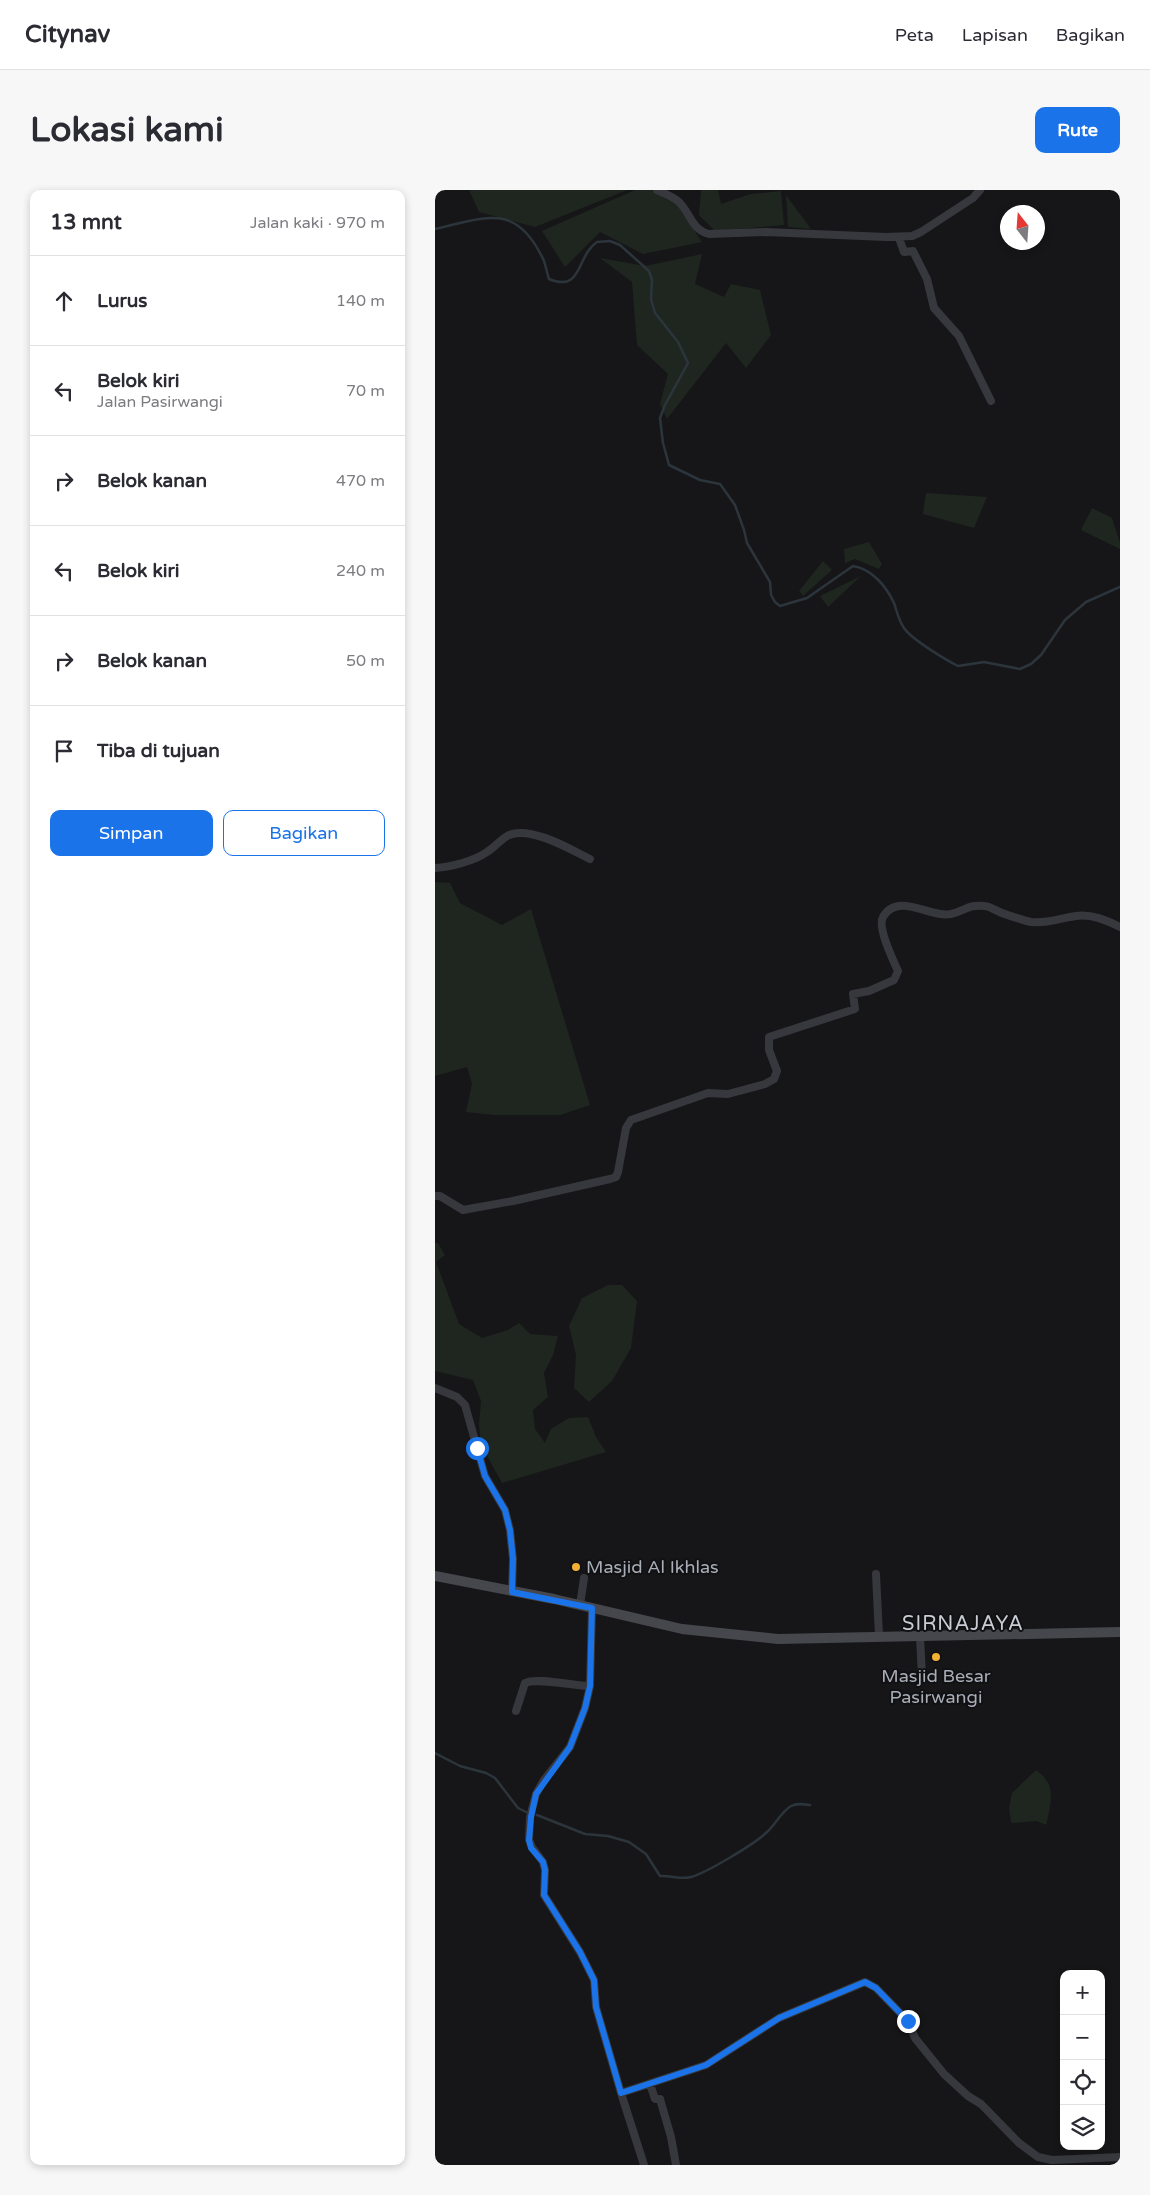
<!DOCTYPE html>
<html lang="id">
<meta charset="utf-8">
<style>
:root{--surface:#fff;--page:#f7f7f7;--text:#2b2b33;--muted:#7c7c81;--line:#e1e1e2;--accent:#1a73e8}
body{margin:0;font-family:"Varela Round",sans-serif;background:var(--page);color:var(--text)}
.controls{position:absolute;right:15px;bottom:15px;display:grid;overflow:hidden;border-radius:10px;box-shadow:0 2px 8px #0003}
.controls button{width:45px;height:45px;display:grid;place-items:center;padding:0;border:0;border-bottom:1px solid var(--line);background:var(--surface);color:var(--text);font:25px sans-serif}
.compass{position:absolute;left:565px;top:15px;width:45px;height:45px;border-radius:50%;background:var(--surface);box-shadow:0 2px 8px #0003;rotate:343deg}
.stop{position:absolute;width:15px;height:15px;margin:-11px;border:4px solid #1a73e8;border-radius:50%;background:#fff}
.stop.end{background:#1a73e8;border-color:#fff;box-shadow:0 1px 5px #0008}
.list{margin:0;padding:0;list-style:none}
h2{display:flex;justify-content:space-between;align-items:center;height:65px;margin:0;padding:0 20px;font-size:21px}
h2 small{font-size:16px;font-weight:400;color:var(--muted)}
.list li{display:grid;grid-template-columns:32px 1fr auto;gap:15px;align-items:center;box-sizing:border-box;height:90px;padding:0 20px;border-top:1px solid var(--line)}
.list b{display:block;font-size:19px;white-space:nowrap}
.list p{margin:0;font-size:16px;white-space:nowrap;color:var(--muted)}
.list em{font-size:16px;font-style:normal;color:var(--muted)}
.actions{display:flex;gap:10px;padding:15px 20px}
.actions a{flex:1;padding:11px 0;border:1px solid var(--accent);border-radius:10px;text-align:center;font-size:18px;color:var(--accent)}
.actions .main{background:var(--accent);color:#fff}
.icon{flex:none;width:28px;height:28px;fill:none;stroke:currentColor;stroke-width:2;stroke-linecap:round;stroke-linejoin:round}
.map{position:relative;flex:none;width:685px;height:1975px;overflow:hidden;border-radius:10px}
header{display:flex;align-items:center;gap:30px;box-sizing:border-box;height:70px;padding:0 25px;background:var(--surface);border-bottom:1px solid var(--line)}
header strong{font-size:24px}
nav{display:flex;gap:28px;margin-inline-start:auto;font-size:18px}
.intro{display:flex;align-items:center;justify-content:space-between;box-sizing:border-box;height:120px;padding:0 30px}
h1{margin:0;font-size:35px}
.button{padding:12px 22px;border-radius:10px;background:var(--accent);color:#fff;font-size:18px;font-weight:700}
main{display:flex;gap:30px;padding:0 30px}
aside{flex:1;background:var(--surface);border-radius:10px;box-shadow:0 2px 8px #0003}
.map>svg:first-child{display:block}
.green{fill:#1e261f}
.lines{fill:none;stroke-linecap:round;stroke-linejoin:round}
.stream{stroke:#2c353c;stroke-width:2.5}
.street{stroke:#37383d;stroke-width:8}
.secondary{stroke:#45474d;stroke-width:10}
.route{stroke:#1a73e8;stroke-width:6}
.poi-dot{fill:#f2b134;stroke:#111113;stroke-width:2}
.labels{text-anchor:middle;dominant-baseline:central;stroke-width:4;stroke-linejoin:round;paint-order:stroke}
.poi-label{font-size:18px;fill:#a8adb8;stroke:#111113;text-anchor:start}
.quarter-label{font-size:20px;letter-spacing:1px;fill:#c9ccd4;stroke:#111113}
</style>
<header>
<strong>Citynav</strong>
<nav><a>Peta</a><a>Lapisan</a><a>Bagikan</a></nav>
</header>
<div class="intro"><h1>Lokasi kami</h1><a class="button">Rute</a></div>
<main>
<aside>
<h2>13 mnt<small>Jalan kaki · 970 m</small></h2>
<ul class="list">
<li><svg class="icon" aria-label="ahead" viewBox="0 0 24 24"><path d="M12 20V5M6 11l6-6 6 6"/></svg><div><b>Lurus</b></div><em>140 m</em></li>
<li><svg class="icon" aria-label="left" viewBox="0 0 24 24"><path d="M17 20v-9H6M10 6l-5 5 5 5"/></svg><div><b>Belok kiri</b><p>Jalan Pasirwangi</p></div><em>70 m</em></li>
<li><svg class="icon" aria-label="right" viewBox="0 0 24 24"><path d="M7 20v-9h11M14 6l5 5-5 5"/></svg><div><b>Belok kanan</b></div><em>470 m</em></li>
<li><svg class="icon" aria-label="left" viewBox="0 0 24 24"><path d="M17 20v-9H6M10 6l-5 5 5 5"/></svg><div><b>Belok kiri</b></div><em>240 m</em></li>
<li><svg class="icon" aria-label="right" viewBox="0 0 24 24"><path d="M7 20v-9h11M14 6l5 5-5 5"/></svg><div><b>Belok kanan</b></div><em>50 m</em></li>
<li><svg class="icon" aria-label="arrive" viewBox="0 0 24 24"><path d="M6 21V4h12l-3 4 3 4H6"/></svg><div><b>Tiba di tujuan</b></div></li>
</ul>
<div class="actions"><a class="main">Simpan</a><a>Bagikan</a></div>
</aside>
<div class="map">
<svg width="685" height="1975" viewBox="0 0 685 1975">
<rect width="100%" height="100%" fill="#161618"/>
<path class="green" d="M34 0H192L100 37 44 22Z
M200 0H216L243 16 267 52 208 64 165 42 130 77 107 41Z
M266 0H283L286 14 316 4 346 1 349 35 280 41 264 25Z
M351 5 376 39 353 37Z
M267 64 260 94 289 107 296 94 325 100 336 145 311 178 291 153 232 229 225 214 233 184 202 155 197 92 165 68 210 76Z
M491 303 552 307 539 338 488 324Z
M657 318 677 328 685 353V359L646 340Z
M434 352 447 374 444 379 420 369 410 373 409 359Z
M388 371 397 380 368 406 364 401Z
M426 386 393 417 385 406Z
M0 692 15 693 25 713 67 735 96 719 155 915 125 925H59L31 922 37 894 32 877 0 886Z
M0 1053H3L10 1065 1 1072 24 1134 47 1148 73 1140 84 1133 95 1144 123 1146 118 1165 109 1183 113 1207 98 1220 100 1239 110 1253 116 1239 134 1228 153 1227 161 1247 171 1262 67 1293 46 1255 44 1234 46 1211 38 1190 0 1181Z
M173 1095H187L202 1111 196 1158 177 1191 154 1212 139 1198 141 1165 134 1136 147 1108Z
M601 1580C622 1595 616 1610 612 1632L611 1635 602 1631 578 1633 576 1632 574 1618 577 1603Z"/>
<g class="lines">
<path class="stream" d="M0 39C52 27 82 12 109 71 111 77 112 83 114 89 148 103 141 66 162 52L175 51 185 55 214 81 217 90 216 109 220 123 243 152 253 173 230 215 225 228 228 253 234 275 265 290 285 294 300 315 309 340 312 353 335 392 336 405 340 412 345 416 372 408 418 376C437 379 451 396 459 413 462 422 464 431 469 438 476 449 511 470 523 476L549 472 585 479 596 474 606 465 630 430 651 412 685 397
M0 1563 25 1576 51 1583 60 1588 83 1618 91 1622
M102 1625 150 1644 173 1646 194 1652 211 1664 225 1686C235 1685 246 1690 256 1687 271 1683 320 1654 332 1642 340 1635 346 1622 356 1616 362 1613 368 1614 375 1615"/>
<path class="street" d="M222 0C229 3 238 7 244 12 256 24 256 39 274 44L331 42 451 47 477 46 486 42 538 8 545 0
M464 48 469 62 478 61 492 89 499 118 524 146 556 211
M0 678C16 677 39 671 52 662 60 657 66 649 74 645 96 636 135 659 155 669
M0 1006H5L28 1020 78 1011 175 989 181 987 183 982 191 938 196 930 273 903 293 904 330 894 339 889 342 881 334 860V847L420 819 418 804 434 801 459 790 463 781C458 770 442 737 448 727 463 701 497 729 516 724 529 721 534 714 549 716 555 716 561 721 567 723 572 725 591 731 596 732 611 734 626 728 641 726 657 724 671 730 685 737
M0 1198 22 1207 30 1215 50 1286 70 1320 75 1340 78 1369 77 1402
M441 1384 444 1446
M145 1415 149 1388
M157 1418 155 1496 150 1518 135 1557 109 1590 101 1604 95 1627 94 1650 97 1657 108 1672 110 1680 109 1705 145 1762 159 1790 161 1817 186 1903 271 1875 344 1828 430 1792 441 1798 473 1831 480 1848 509 1884 533 1906 546 1914 584 1953 603 1967 617 1970 685 1967
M485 1446 487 1487
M81 1521 90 1493C102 1487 139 1496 155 1496
M215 1894 220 1909H225L236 1947 241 1975
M186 1903 209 1975"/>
<path class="secondary" d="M0 1386 119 1409 247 1439 343 1449 685 1442"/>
</g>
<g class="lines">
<path class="route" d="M42 1258 50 1286 70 1320 75 1340 78 1369 77 1402 157 1418 155 1496 150 1518 135 1557 101 1604 96 1627 94 1650 96 1658 108 1672 110 1680 109 1705 145 1762 159 1790 161 1817 186 1903 271 1875 344 1828 430 1792 441 1798 473 1831"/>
</g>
<g class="poi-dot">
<circle cx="141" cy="1377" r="5"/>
<circle cx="501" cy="1467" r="5"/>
</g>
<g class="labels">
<g class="poi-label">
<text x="151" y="1377">Masjid Al Ikhlas</text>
<text x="501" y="1486" text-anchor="middle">Masjid Besar<tspan x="501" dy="21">Pasirwangi</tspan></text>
</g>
<g class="quarter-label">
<text x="528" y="1434">SIRNAJAYA</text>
</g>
</g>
</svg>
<div class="controls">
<button>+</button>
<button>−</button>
<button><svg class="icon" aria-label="locate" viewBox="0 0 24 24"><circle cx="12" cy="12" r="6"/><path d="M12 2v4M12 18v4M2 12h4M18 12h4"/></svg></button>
<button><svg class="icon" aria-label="layers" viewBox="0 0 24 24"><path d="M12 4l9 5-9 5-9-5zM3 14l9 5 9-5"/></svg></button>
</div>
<svg class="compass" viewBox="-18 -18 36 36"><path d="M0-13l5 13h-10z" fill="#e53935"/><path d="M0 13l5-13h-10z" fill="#7c7c81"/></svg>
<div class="stop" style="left:42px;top:1258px"></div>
<div class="stop end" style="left:473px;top:1831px"></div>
</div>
</main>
